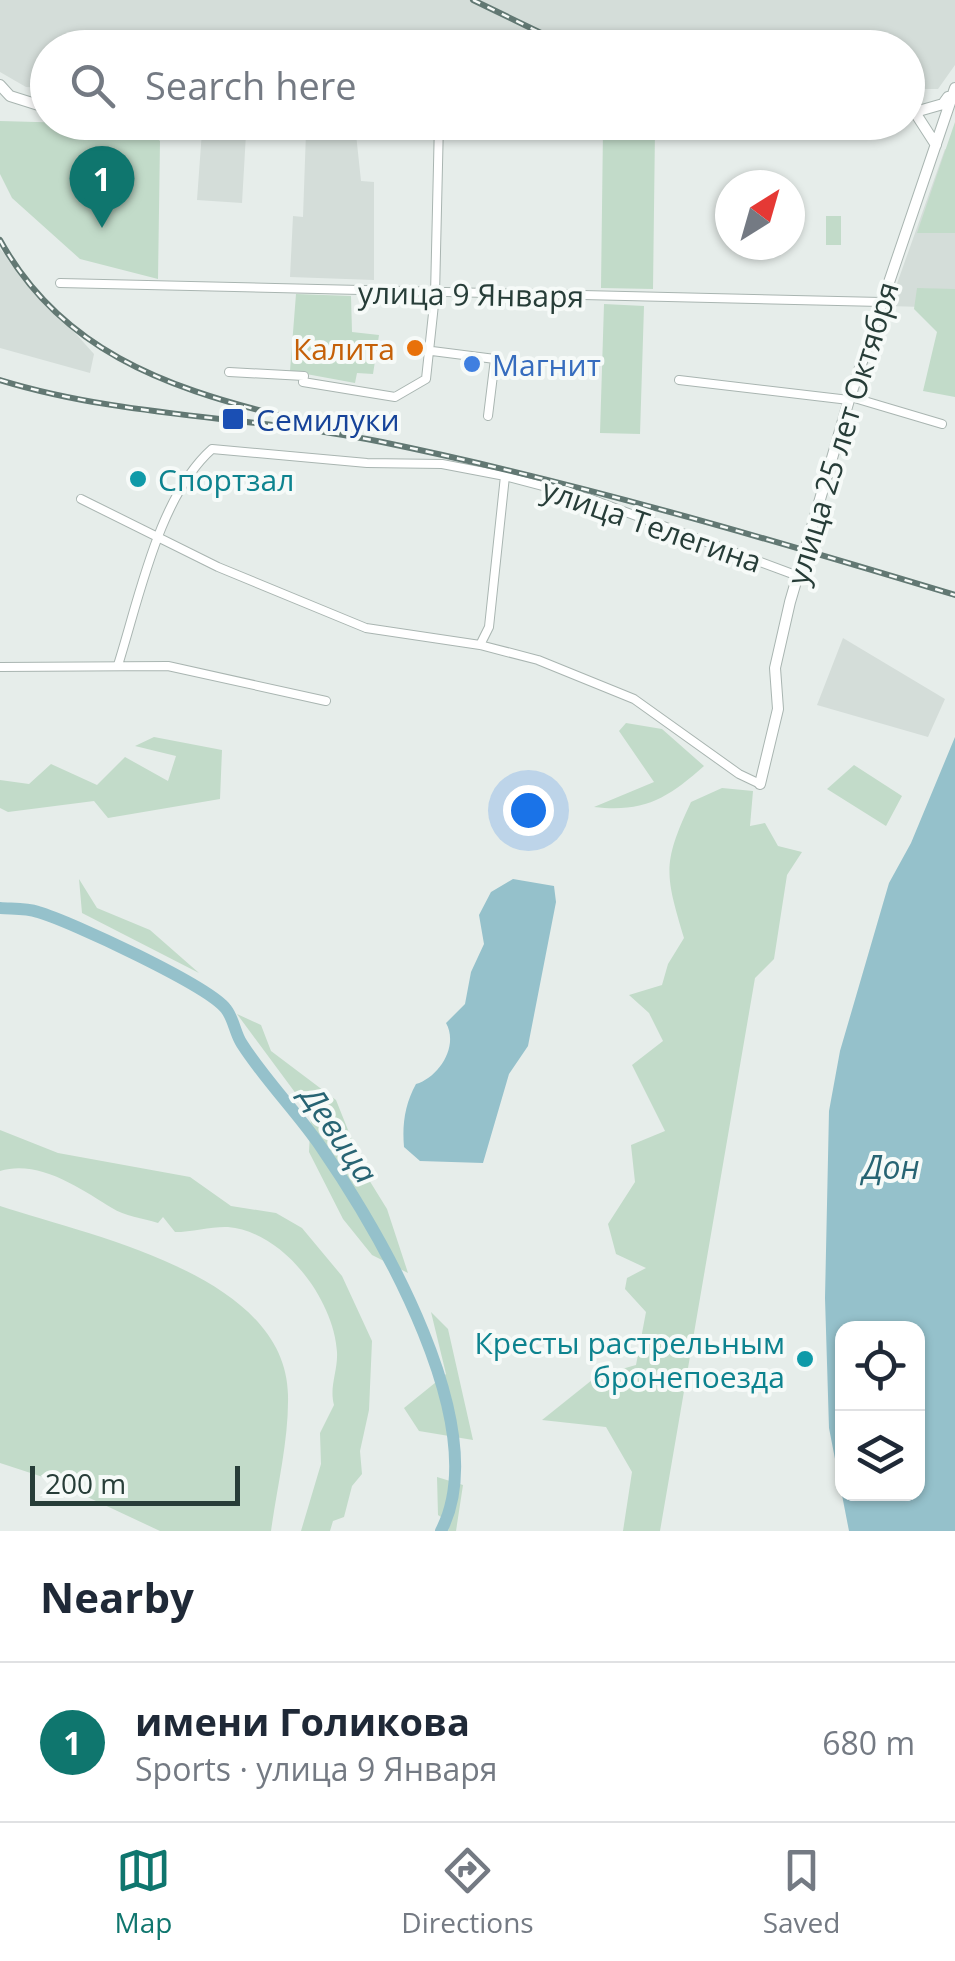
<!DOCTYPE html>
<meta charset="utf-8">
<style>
:root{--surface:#fff;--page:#f6f6f7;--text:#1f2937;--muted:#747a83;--line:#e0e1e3;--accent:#0f766e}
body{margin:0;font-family:"Open Sans",sans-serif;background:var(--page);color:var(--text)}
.controls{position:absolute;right:30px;bottom:30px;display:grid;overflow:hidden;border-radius:20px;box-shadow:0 2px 8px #0004}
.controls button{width:90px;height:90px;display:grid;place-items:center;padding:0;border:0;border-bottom:2px solid var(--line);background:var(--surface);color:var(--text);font:50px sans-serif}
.compass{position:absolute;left:715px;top:170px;width:90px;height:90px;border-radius:50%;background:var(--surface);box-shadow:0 2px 8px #0004;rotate:37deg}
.scale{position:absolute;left:30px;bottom:25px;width:210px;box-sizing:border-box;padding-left:10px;border:5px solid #273d38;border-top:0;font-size:28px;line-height:35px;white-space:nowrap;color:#273d38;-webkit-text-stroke:8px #f6faf8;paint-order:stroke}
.you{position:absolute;left:528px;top:810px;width:35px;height:35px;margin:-25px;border:8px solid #fff;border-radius:50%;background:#1a73e8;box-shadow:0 0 0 15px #1a73e833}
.badge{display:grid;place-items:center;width:65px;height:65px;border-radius:50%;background:var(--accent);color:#fff;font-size:32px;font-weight:700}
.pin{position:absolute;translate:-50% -82px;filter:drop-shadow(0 2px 5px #0008)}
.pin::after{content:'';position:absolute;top:52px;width:35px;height:30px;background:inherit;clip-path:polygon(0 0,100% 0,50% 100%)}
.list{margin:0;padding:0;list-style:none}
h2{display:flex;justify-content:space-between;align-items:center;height:130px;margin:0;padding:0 40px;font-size:42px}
h2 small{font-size:32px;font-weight:400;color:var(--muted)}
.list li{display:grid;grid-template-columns:65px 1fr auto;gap:30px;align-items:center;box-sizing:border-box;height:160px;padding:0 40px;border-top:2px solid var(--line)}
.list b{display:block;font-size:38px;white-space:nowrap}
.list p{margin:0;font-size:32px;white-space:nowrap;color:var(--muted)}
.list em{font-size:32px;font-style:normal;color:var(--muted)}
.icon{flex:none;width:55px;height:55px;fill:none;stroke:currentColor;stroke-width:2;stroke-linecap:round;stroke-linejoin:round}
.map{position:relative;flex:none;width:955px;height:1531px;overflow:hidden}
.search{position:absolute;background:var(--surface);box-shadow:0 2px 8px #0004;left:30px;right:30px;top:30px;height:110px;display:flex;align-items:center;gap:25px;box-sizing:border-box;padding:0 35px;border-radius:55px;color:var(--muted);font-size:38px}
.sheet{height:290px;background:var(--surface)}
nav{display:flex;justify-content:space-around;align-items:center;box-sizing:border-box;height:140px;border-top:2px solid var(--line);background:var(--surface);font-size:28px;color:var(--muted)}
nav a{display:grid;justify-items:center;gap:5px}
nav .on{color:var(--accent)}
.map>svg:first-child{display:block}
.built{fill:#d4ddd9}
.green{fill:#c2dbc9}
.water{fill:#95c1cb;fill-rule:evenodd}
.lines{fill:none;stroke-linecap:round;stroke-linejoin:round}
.river{stroke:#95c1cb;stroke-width:12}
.minor-casing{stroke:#a9b5b1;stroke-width:10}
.tertiary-casing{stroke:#a9b5b1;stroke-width:12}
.minor{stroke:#fff;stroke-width:8}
.tertiary{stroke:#fff;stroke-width:10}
.rail-casing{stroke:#627873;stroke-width:6}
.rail{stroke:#f6faf8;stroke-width:2.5;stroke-dasharray:8;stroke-linecap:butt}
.food-dot{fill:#e8710a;stroke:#f6faf8;stroke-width:4}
.shop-dot{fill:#3f7fe0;stroke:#f6faf8;stroke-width:4}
.transit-dot{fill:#1a4fb4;stroke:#f6faf8;stroke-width:4}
.culture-dot{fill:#0f9aa8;stroke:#f6faf8;stroke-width:4}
.labels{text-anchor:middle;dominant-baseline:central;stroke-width:8;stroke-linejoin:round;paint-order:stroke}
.street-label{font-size:30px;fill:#273d38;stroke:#f6faf8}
.food-label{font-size:30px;fill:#c56008;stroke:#f6faf8;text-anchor:end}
.shop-label{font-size:30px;fill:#366cbe;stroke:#f6faf8;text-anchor:start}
.transit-label{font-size:30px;fill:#164399;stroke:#f6faf8;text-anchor:start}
.culture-label{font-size:30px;fill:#0d838f;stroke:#f6faf8;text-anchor:start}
.water-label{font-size:32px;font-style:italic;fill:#276473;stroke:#f6faf8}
</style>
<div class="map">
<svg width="955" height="1531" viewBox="0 0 955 1531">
<rect width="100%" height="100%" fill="#e6edea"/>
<path class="built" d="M0 0H955V65L938 89H908V48H48L47 88 26 87 0 72Z
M202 131 246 134 242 203 197 200Z
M306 132 356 134 361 181 374 182V280L290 277 293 216 303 217Z
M945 149 955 152V308L889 306Z
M0 249 94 354 90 373 0 348Z
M843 638 945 699 928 737 817 705Z"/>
<path class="green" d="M0 121 144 125 160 141 158 279 80 259 12 198 0 174Z
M955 122V233H917Z
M603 129 655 130 653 289 601 288Z
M826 216H841V245H826Z
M917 288 955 289V397L923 391 937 332 914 309Z
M296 294 351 296 352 332 379 335 373 374 357 373 355 383 290 371Z
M604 304 644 306 640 434 600 433Z
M626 723 662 729 704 766C668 798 644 813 594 807L654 782 619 731Z
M154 737 222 750 220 799 108 818 94 801 8 812 0 808V780L29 784 51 764 97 785 125 757 168 781 176 756 135 746Z
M854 765 902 796 886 826 827 789Z
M722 788 753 791 750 826 765 823 778 846 802 852 787 875 774 959 755 978 660 1531H623L632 1472 606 1427 542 1420 597 1376 636 1365 646 1312 625 1289 627 1278 646 1268 616 1254 608 1224 635 1182 631 1145 665 1131 632 1065 663 1041 649 1013 629 995 662 985 668 964 684 938C665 874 662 864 691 802Z
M79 879 97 908 150 930 199 973 82 913Z
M237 1014 261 1025 271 1051 336 1100 366 1175 387 1209 408 1273 372 1255 343 1219 309 1152 311 1114Z
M0 1130 58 1153 190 1177 231 1206 276 1213 302 1228 342 1276 372 1341 369 1410 360 1451 362 1474 352 1486 344 1517 333 1521 330 1531H301L321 1464 320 1433 334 1405C329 1387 338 1371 337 1352 334 1300 284 1232 228 1227 214 1226 192 1232 175 1232L163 1217 158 1223C143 1218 124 1216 112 1208 81 1189 39 1159 0 1171Z
M0 1206C90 1236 286 1274 288 1395 289 1439 277 1487 271 1531H160L49 1479 0 1463Z
M431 1312 448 1329 473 1440 419 1431 404 1408 446 1374Z
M437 1477 463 1485 456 1531H448L450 1523 438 1515Z"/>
<path class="water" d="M955 737V1531H849L829 1428 825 1298 829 1111 840 1051 889 883 911 843ZM842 1328H918V1494H842Z
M513 879 554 886 556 902 528 1046 509 1074 483 1163 420 1161 404 1147C402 1124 405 1104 416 1084 439 1077 459 1046 446 1023L465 1004 471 972 484 944 479 915 491 892Z"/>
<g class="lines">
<path class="river" d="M0 908C12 909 26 908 38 912 70 921 209 986 226 1009 234 1019 235 1034 242 1044 265 1080 296 1111 321 1147 380 1233 495 1427 441 1531"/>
<defs>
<path id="minor" d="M60 283 881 302
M432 351 495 359 488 416
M229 372 304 376 303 382 395 397 426 379 435 295 439 122
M679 380 849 400
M851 397 942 424
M81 499 218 567 366 628 480 645 538 660 634 699 739 774 760 784
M480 645 489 627 505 476
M118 665C139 599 159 496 212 449L367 463 442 464 505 476 588 498 798 576
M0 667 168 666 326 701"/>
<path id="tertiary" d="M0 85 10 96 48 108
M908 114 943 104 948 97
M916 114 936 145
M760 784 778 709 775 668 790 602 849 400 955 88"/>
</defs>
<use href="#minor" class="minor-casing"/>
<use href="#tertiary" class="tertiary-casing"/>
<use href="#minor" class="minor"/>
<use href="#tertiary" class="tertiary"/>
<defs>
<path id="rail" d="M473 0 541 33 681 48
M0 240C60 349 164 387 278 415
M0 380C124 418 255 416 382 442 576 482 766 538 955 595"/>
</defs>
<use href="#rail" class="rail-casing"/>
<use href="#rail" class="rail"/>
</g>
<circle class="food-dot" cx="415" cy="348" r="10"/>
<circle class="shop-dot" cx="472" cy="364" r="10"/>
<rect class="transit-dot" x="221" y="407" width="24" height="24" rx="5"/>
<g class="culture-dot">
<circle cx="138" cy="479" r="10"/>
<circle cx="805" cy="1359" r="10"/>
</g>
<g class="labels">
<g class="street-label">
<text transform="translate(471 294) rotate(1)">улица 9 Января</text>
<text transform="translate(842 433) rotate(-73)">улица 25 лет Октября</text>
<text transform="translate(652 525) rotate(19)">улица Телегина</text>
</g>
<g class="food-label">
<text x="395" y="348">Калита</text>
</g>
<g class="shop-label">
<text x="492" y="364">Магнит</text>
</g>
<g class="transit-label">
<text x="256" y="419">Семилуки</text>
</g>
<g class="culture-label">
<text x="158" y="479">Спортзал</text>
<text x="785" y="1342" text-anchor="end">Кресты растрельным<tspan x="785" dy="34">бронепоезда</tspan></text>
</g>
<g class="water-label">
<text transform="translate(340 1134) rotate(56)">Девица</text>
<text x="891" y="1166">Дон</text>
</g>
</g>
</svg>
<div class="controls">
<button><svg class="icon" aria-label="locate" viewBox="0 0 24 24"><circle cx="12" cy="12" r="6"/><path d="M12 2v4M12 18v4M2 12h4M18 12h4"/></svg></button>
<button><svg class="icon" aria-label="layers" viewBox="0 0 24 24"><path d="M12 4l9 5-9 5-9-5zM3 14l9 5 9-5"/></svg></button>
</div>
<svg class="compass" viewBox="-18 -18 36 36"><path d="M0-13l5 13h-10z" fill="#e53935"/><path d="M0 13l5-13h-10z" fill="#747a83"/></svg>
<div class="scale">200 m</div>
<div class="you"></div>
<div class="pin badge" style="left:102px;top:228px">1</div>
<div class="search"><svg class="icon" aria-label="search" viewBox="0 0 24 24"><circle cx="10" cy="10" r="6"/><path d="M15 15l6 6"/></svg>Search here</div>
</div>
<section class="sheet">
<h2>Nearby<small></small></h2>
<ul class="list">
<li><span class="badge">1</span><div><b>имени Голикова</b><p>Sports · улица 9 Января</p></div><em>680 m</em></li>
</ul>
</section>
<nav>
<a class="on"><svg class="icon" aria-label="map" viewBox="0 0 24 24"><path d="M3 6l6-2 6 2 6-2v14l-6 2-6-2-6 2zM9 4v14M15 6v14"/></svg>Map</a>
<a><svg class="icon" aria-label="directions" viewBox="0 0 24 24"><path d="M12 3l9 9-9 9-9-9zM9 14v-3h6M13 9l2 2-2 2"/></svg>Directions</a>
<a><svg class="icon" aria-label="saved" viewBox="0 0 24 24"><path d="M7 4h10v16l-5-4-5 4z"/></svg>Saved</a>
</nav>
